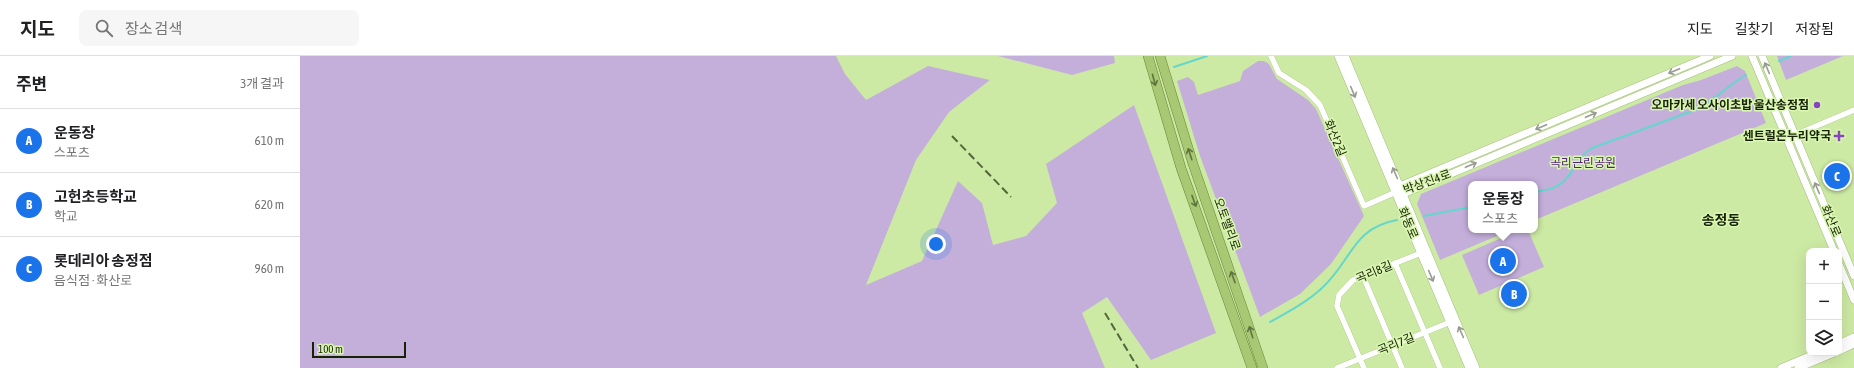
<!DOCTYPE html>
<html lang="ko">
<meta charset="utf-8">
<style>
:root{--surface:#fff;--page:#f6f6f6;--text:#202124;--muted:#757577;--line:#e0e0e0;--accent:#1a73e8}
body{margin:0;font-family:"Asap Condensed","Noto Sans KR",sans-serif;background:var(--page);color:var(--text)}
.controls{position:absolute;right:12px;bottom:12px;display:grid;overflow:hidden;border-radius:8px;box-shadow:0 4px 16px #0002}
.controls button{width:36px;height:36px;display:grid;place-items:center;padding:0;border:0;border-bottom:1px solid var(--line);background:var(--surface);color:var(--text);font:20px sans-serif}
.scale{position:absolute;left:12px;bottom:10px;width:94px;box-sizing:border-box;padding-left:4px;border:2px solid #182207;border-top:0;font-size:11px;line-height:14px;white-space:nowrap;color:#182207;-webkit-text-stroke:3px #daf7b1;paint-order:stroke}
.you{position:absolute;left:636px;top:188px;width:14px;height:14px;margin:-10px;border:3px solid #fff;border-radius:50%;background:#1a73e8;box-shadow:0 0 0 6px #1a73e833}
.badge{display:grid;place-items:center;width:26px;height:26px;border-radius:50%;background:var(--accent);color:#fff;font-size:13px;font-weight:700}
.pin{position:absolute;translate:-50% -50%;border:2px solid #fff;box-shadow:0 1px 4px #0006}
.popup{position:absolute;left:1168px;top:125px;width:70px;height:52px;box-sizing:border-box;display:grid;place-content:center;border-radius:8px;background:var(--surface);filter:drop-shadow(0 1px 3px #0005);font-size:13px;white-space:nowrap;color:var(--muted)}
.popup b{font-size:15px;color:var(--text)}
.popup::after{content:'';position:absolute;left:50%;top:100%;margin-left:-8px;border:8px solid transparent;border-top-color:var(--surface)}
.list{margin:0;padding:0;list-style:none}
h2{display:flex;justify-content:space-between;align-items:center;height:52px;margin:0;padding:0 16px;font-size:17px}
h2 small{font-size:13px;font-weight:400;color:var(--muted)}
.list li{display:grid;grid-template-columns:26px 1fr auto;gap:12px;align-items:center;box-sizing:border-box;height:64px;padding:0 16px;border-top:1px solid var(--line)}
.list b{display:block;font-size:15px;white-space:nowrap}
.list p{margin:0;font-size:13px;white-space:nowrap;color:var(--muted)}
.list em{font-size:13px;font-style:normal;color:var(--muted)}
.icon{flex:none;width:22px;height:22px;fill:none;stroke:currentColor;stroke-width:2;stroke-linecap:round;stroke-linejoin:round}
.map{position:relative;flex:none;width:1554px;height:312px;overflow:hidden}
header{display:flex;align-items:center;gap:24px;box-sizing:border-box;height:56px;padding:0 20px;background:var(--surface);border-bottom:1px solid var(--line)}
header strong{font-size:19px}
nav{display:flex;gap:22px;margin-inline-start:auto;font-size:14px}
.search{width:280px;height:36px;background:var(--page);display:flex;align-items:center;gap:10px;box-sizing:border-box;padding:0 14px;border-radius:8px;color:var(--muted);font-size:15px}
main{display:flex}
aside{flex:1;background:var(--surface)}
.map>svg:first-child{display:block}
.green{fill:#c4afdb}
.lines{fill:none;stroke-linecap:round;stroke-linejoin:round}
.stream{stroke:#63d7cb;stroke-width:2}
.minor-casing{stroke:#a3be7b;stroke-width:6}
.tertiary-casing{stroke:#a3be7b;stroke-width:8}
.trunk-casing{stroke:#688537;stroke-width:10}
.minor{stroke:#fff;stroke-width:5.5}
.tertiary{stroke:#fff;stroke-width:7}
.trunk{stroke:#a8c874;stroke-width:9}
.rail{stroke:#55663c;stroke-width:2;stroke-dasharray:8 4;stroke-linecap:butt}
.oneway{stroke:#979c8f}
.oneway2{stroke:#60753e}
.poi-dot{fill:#8746bb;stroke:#daf7b1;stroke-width:1.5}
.labels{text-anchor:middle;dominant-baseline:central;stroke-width:3;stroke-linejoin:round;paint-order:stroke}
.poi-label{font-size:12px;font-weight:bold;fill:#182207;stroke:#daf7b1;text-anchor:end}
.street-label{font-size:12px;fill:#182207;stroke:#daf7b1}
.park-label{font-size:12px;fill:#522476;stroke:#daf7b1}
.quarter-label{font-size:14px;font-weight:bold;fill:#182207;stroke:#daf7b1}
</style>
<header>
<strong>지도</strong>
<div class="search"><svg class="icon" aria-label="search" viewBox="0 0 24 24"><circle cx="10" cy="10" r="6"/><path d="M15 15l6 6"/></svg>장소 검색</div>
<nav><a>지도</a><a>길찾기</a><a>저장됨</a></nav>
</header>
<main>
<aside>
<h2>주변<small>3개 결과</small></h2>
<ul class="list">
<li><span class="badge">A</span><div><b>운동장</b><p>스포츠</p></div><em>610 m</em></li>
<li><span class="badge">B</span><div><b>고헌초등학교</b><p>학교</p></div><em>620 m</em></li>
<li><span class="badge">C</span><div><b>롯데리아 송정점</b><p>음식점 · 화산로</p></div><em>960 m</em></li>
</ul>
</aside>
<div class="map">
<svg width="1554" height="312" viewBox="0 0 1554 312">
<rect width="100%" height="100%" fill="#cdeaa4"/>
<path class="green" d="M0 0H536L545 18 566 44 628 10 690 24 649 56 616 104 566 229 622 205 658 125 682 147 693 189 726 180 757 147 746 108 834 49 916 277 851 304 807 241 782 257 805 312H0Z
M698 0H814L815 7 772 19Z
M1477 0H1543L1486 24Z
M958 5H964L969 8 977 23 1008 44 1016 53 1064 160 1031 208 1000 238 960 261 900 100 877 25 888 21 894 26 898 39 940 25 943 15Z
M1437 10 1445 15 1466 67 1235 164V128H1171V174H1211L1140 204 1117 148 1121 138 1383 29 1401 24Z
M1220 174H1228L1244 211 1179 239 1162 199Z"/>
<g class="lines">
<path class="stream" d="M1479 5 1491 0
M874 11 907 0
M1235 136C1245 134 1256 133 1264 125 1275 115 1278 100 1292 92L1395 54C1414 45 1428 29 1446 19
M1124 160 1171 151
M970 266C988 256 1007 246 1022 232 1052 205 1052 172 1097 164"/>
<defs>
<path id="minor" d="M971 0 979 17 1006 34 1020 49 1064 150 1096 136
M1495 79 1554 54
M1095 207 1140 312
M1063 220 1102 312
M1037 312 1153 265
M1064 312 1037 250 1039 239 1053 224 1121 197"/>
<path id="tertiary" d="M1038 0 1169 312
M1045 0 1176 312
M1410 0 1100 130 1096 136 1103 138 1432 0
M1452 0 1534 195
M1462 0 1554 220
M1539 208 1554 244
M1539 288 1554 281
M1539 295 1554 288
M1481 312 1517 297
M1498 312 1534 297"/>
<path id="trunk" d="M848 0 881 112 952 312
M860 0 893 108 963 312"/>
</defs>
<use href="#minor" class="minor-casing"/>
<use href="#tertiary" class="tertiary-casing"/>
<use href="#trunk" class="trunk-casing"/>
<use href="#minor" class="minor"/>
<use href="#tertiary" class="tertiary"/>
<use href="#trunk" class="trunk"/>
<path class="rail" d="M652 80 711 141
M805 257 838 312"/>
</g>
<defs><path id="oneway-shaft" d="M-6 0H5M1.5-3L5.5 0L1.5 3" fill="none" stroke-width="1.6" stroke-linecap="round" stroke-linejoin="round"/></defs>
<g class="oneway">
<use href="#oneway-shaft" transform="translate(1467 12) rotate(-113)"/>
<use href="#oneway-shaft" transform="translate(1374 15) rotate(157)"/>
<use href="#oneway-shaft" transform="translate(1053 36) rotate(67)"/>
<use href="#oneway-shaft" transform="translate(1291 59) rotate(-23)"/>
<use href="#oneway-shaft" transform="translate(1241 71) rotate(157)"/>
<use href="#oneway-shaft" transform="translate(1171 109) rotate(-23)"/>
<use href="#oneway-shaft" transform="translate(1095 117) rotate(-113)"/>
<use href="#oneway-shaft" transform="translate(1517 132) rotate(-113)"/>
<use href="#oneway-shaft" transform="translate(1131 220) rotate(67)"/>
<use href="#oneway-shaft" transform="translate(1161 276) rotate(-113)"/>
</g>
<g class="oneway2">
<use href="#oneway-shaft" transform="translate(854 24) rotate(75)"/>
<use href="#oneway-shaft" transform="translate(890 98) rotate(-108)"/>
<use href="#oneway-shaft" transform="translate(894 145) rotate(70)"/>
<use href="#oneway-shaft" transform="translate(933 221) rotate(-110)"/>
<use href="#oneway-shaft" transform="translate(951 276) rotate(-107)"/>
</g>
<g class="poi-dot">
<circle cx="1517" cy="49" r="4"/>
<path d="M1537 74h4v4h4v4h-4v4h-4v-4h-4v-4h4z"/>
</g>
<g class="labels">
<g class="poi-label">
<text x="1509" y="49">오마카세 오사이초밥 울산송정점</text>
<text x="1531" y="80">센트럴온누리약국</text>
</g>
<g class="street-label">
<text transform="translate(1035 82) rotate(67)">화산2길</text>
<text transform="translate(1127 126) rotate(-20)">박상진4로</text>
<text transform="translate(1531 165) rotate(67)">화산로</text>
<text transform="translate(1108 167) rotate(67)">화동로</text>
<text transform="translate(927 168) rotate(70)">오토밸리로</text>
<text transform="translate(1074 216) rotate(-23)">곡리8길</text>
<text transform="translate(1096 288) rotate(-22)">곡리7길</text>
</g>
<g class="park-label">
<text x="1283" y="107">곡리근린공원</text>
</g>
<g class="quarter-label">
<text x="1421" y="164">송정동</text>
</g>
</g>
</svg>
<div class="controls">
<button>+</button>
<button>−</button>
<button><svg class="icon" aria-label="layers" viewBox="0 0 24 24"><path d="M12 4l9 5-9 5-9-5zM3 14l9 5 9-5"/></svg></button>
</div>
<div class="scale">100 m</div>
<div class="you"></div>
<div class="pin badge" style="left:1203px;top:205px">A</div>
<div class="popup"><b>운동장</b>스포츠</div>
<div class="pin badge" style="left:1214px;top:238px">B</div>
<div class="pin badge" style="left:1537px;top:120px">C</div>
</div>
</main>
